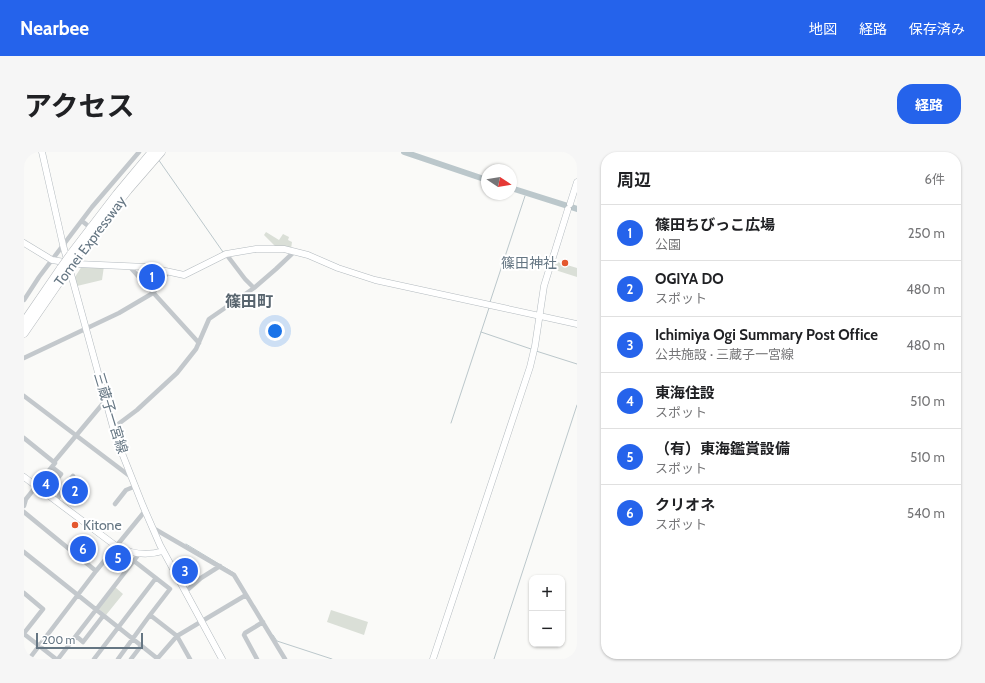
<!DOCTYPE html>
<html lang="ja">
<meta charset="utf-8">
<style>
:root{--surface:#fff;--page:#f6f6f6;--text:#202124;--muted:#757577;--line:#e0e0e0;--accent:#2563eb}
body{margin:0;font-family:Cabin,"Noto Sans JP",sans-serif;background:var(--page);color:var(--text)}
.controls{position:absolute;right:12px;bottom:12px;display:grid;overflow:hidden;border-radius:8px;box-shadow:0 1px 3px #0004}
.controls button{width:36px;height:36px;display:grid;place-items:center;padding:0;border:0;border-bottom:1px solid var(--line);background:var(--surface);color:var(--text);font:20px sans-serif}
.compass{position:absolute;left:457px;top:12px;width:36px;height:36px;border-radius:50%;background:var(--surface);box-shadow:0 1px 3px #0004;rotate:102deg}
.scale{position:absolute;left:12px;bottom:10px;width:107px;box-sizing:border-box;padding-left:4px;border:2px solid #657683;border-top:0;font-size:11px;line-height:14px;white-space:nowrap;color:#657683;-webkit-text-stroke:3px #fff;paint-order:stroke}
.you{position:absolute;left:251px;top:179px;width:14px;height:14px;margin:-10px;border:3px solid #fff;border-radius:50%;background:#1a73e8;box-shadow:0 0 0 6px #1a73e833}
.badge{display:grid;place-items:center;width:26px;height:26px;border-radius:50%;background:var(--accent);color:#fff;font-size:13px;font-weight:700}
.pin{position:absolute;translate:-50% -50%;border:2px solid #fff;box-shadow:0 1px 4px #0006}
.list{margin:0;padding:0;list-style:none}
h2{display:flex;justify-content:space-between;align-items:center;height:52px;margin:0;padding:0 16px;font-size:17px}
h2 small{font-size:13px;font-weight:400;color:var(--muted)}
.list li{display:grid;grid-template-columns:26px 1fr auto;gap:12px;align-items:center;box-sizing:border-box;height:56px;padding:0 16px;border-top:1px solid var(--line)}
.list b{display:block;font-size:15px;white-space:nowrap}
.list p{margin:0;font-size:13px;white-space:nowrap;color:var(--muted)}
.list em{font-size:13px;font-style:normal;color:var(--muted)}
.map{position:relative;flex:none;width:553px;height:507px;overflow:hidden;border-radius:16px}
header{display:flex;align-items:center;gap:24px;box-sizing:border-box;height:56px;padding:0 20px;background:var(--accent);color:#fff}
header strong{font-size:19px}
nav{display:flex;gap:22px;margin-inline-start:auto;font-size:14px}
.intro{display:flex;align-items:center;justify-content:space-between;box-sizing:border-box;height:96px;padding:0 24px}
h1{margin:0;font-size:28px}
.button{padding:10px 18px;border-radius:16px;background:var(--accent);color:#fff;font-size:14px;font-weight:700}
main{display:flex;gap:24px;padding:0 24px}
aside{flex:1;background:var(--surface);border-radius:16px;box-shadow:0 1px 3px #0004}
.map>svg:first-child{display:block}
.green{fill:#dadfd7}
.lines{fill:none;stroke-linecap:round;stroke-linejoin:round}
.stream{stroke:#bbc7cb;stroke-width:1}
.river{stroke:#bbc7cb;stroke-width:6}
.secondary-casing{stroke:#b3babf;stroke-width:7}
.highway-casing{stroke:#b4b9bd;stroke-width:9}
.street{stroke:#c3c8cc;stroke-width:4.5}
.secondary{stroke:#fff;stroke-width:6}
.highway{stroke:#fff;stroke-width:8}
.highway-bridge-casing{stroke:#b4b9bd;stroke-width:9;stroke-linecap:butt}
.highway-bridge{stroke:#fff;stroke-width:8}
.poi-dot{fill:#e4572e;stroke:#fff;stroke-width:1.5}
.labels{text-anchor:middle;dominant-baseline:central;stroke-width:4;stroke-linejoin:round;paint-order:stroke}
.street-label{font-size:14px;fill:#657683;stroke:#fff}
.poi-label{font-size:14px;fill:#657683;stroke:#fff;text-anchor:end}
.quarter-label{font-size:16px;font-weight:bold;fill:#57646e;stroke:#fff}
</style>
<header>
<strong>Nearbee</strong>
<nav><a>地図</a><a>経路</a><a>保存済み</a></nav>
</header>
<div class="intro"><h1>アクセス</h1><a class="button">経路</a></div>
<main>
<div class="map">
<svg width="553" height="507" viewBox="0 0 553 507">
<rect width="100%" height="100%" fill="#fafaf8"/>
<path class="green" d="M242 80 255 88 259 82 265 85 264 88 268 90 267 97 251 94 240 83Z
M530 109 553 116V125L528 117Z
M58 114H80L78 128 53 134 51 125Z
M118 116 140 121 130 137H129L115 122Z
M91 435 99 442 82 463 74 456Z
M307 458 344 470 340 483 303 470Z"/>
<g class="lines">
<path class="stream" d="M134 7 199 100
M466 150 501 44
M457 180 507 197
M512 199 553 212
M427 271 465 156
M162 392 210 421
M249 483 253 489 308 507
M470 507 553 253"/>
<path class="river" d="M380 0 463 28
M487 36 553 57"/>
<defs>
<path id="secondary" d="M18 0 39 93 92 286 119 354 136 393 198 507
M546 52 553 30
M0 91 28 108 53 112 123 115 160 123 202 102 232 97H260L284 103 314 116 351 128 553 172
M0 325 92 394C107 402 123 404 139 399
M409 507 506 215 511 194 520 134 544 57"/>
<path id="highway" d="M47 102 93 42 128 0
M50 107 104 38 137 0
M0 170 37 116
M0 181 42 120"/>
</defs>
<use href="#secondary" class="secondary-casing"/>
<use href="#highway" class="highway-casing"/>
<path class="street" d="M58 69 63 73
M202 102 221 127 230 136
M105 114 175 191
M0 148 15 125 68 55 115 0
M0 206 95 161 129 141 144 120
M0 244 107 325
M89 276 113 258 153 221 172 197 185 167 230 136 252 117 271 99
M0 286 31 311 2 347 0 354
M30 310 81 249
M21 342 37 322 28 315
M32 350 39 336 49 324
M91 352 102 338 112 334
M0 360 72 419
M129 376 210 423 261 507
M0 400 134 507
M110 409 146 437 126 463 153 484 166 507
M161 440 177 426 196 414
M0 441 19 457 0 481
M0 482 32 507
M52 484 59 490 79 464
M5 507 72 419 121 359
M34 507 115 402
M70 507 132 426
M94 507 126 463
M107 507 117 494
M133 507 153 484 222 443
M233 507 220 483 221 481 239 470"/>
<use href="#secondary" class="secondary"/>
<use href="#highway" class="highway"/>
<defs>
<path id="highway-bridge" d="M37 116 47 102
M42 120 50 107"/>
</defs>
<use href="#highway-bridge" class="highway-bridge-casing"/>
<use href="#highway-bridge" class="highway-bridge"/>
</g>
<g class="poi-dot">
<circle cx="541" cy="111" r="4"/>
<circle cx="51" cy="373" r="4"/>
</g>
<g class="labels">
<g class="street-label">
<text transform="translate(66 89) rotate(-53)">Tomei Expressway</text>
<text transform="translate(87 261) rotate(73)">三蔵子一宮線</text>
</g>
<g class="poi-label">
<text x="533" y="111">篠田神社</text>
<text x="59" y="373" text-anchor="start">Kitone</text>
</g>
<g class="quarter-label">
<text x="225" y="149">篠田町</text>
</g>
</g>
</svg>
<div class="controls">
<button>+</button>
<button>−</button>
</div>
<svg class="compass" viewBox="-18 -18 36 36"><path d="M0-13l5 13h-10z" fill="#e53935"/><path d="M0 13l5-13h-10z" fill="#757577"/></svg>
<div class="scale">200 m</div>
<div class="you"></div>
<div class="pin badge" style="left:128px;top:125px">1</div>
<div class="pin badge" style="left:51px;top:339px">2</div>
<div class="pin badge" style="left:161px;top:419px">3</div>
<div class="pin badge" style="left:22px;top:332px">4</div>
<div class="pin badge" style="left:94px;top:406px">5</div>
<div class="pin badge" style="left:59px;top:397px">6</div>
</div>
<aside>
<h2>周辺<small>6件</small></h2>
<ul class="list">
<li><span class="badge">1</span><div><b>篠田ちびっこ広場</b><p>公園</p></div><em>250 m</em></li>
<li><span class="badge">2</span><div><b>OGIYA DO</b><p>スポット</p></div><em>480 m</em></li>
<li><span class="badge">3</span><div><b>Ichimiya Ogi Summary Post Office</b><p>公共施設 · 三蔵子一宮線</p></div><em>480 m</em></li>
<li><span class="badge">4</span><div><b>東海住設</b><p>スポット</p></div><em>510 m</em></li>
<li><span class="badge">5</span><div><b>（有）東海鑑賞設備</b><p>スポット</p></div><em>510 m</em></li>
<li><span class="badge">6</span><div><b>クリオネ</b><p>スポット</p></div><em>540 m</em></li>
</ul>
</aside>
</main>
